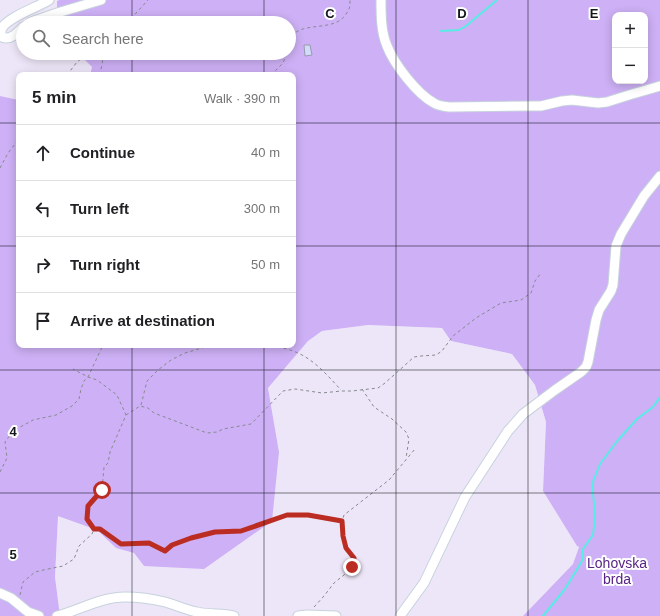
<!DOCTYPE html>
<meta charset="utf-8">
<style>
:root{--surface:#fff;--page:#f2f2f2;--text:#202124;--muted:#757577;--line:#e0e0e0}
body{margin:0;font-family:Arial,sans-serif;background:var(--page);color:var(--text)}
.controls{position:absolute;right:12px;top:12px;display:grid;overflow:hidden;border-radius:8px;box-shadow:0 2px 10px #0003}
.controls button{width:36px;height:36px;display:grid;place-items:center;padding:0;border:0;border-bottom:1px solid var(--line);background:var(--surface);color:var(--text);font:20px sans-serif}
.stop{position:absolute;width:12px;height:12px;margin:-9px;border:3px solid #bb2d22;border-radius:50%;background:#fff}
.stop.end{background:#bb2d22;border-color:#fff;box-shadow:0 1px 4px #0008}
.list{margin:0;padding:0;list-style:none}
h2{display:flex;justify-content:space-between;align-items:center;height:52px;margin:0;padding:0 16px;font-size:17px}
h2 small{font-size:13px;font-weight:400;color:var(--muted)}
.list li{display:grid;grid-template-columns:26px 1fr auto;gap:12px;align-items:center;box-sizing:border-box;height:56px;padding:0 16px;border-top:1px solid var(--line)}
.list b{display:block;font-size:15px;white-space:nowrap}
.list em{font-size:13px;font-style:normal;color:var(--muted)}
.icon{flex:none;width:22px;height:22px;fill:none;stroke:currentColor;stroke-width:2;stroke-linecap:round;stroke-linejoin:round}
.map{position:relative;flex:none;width:660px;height:616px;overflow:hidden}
.search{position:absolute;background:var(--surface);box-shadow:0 2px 10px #0003;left:16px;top:16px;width:280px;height:44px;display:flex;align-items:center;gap:10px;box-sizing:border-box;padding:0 14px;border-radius:22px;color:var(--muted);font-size:15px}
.panel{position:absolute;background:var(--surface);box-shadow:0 2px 10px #0003;left:16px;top:72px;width:280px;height:276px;border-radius:8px}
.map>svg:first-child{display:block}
.green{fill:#ede6f8}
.forest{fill:#cdb0f5;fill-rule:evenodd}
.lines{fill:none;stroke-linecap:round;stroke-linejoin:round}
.stream{stroke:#58ece4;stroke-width:2}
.building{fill:#d2dafe;stroke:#989ba8}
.minor-casing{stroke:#c7d2dd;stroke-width:11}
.path{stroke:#878a8d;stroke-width:1;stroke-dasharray:3 3;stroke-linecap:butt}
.minor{stroke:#fff;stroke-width:9}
.route{stroke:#bb2d22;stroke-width:5}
.grid{fill:none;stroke:#14181c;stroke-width:1;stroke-opacity:0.55}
.labels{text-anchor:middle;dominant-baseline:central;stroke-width:4;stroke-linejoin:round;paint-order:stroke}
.park-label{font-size:14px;fill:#572385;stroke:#fff}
.grid-label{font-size:13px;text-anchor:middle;font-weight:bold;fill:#14181c;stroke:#fff;stroke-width:4;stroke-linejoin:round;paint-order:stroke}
</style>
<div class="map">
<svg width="660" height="616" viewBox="0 0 660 616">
<rect width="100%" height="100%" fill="#f9fbfd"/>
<path class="green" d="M0 0H59L57 1V21L59 23H23V53H79L92 67 90 75H19V100L0 96Z
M368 325 442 328 451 341 512 354 535 385 546 422 543 491 577 546 579 547 573 564 523 616H60L55 577 58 515 97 530 116 548 134 553 144 566 279 452 268 388 308 341 322 331Z"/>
<path class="forest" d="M59 0H660V616H523L573 564 579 547 577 546 543 491 546 422 535 385 512 354 451 341 442 328 368 325 322 331 308 341 268 388 279 452 272 521 204 569 144 566 134 553 116 548 97 530 58 516 55 577 60 616H0V96L19 100V345H293V75H90L92 67 79 54V53H289V23H59L57 21V1ZM615 15H645V81H615Z"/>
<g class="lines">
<path class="stream" d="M441 31 459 30 466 26 497 0
M543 616 565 589 582 561 583 549 593 535 595 517 594 503 592 484 600 464 618 440 637 419 653 407 660 397"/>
</g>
<path class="building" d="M304 45H310L312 55 305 56Z"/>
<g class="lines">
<defs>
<path id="minor" d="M381 0C381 15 381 32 387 46 394 64 417 94 434 103 438 106 443 106 449 107L533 106H541L562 101 572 100 598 103 607 102 629 95 660 86
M30 23 34 21 57 13 101 0
M23 27C17 33 10 41 2 37 1 33 0 31 2 28 8 17 38 7 49 0
M0 593 11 598 28 612 39 616
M57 616C80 610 101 597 125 597 137 597 153 599 165 602 176 605 186 610 197 612 210 615 222 613 234 616
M298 616 307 615 336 616
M400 616 424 583 465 497 508 431 523 414 555 390 581 372 586 367 588 362 596 320 599 310 611 291 613 285 616 246 621 234 644 196 660 176"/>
</defs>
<use href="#minor" class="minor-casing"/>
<path class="path" d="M127 23 148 0
M289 48C290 45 290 41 291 38 300 20 335 33 346 14 350 9 350 7 350 0
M67 75 77 62 89 53
M100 75 104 53
M271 75 283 63 287 53
M0 168 8 153 19 139
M272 345C279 348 286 348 293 351 313 358 327 375 341 390
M362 389 374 407 392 419 406 432 409 439 406 458
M141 405 147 381 158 370 171 360 185 353 212 345
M126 415 140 406 148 408 154 413 207 433 217 432 223 429 251 424 283 391 295 389 322 393 341 391H352L378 388 385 383 414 357 421 356 436 355 442 351 453 336 476 318 501 303 521 300 531 293 535 281 541 273
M0 472 7 458 5 442 13 431 33 420 56 415 72 406 79 399 81 389 84 381 88 377 103 345
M94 529H100L121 544 149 543 165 551 172 545 191 538 215 532 241 531 287 515H308L342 521
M20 595 23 582 35 572 48 569 63 566 74 559 79 546 92 534 94 529 87 519 88 506 102 490 104 467 108 463 110 452 126 415 117 395 97 380 88 377 73 369
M314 607 324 596 334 583 344 575 352 567 354 558C351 555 348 551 346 547 342 538 341 524 344 515L389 480 415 449"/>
<use href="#minor" class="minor"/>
</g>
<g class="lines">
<path class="route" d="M102 490 88 506 87 519 94 529H100L121 544 149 543 165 551 172 545 191 538 215 532 241 531 287 515H308L342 521 343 536 346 548 354 558 352 567"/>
</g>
<path class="grid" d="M132 0V23M264 0V23M396 0V616M528 0V616M132 53V75M264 53V75M0 123H19M293 123H660M0 246H19M293 246H660M132 345V616M264 345V616M0 370H660M0 493H660"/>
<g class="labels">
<g class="park-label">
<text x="617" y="563">Lohovska<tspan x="617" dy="16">brda</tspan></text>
</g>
</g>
<g class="grid-label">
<text x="330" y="18">C</text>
<text x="462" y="18">D</text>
<text x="594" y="18">E</text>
<text x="13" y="436">4</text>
<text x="13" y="559">5</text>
</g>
</svg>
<div class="controls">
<button>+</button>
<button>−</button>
</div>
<div class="stop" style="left:102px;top:490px"></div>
<div class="stop end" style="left:352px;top:567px"></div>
<div class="search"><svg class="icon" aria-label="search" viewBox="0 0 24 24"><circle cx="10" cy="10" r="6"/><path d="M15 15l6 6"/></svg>Search here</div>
<section class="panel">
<h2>5 min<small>Walk · 390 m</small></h2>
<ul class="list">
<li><svg class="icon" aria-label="ahead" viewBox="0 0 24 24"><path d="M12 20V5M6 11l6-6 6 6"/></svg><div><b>Continue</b></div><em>40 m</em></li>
<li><svg class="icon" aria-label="left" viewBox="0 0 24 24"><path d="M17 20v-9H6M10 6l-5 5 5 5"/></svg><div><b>Turn left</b></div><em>300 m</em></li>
<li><svg class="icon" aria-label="right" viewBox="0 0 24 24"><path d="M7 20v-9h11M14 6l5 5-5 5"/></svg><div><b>Turn right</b></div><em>50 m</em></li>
<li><svg class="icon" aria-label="arrive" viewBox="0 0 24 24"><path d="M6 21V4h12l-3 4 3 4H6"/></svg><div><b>Arrive at destination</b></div></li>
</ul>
</section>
</div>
